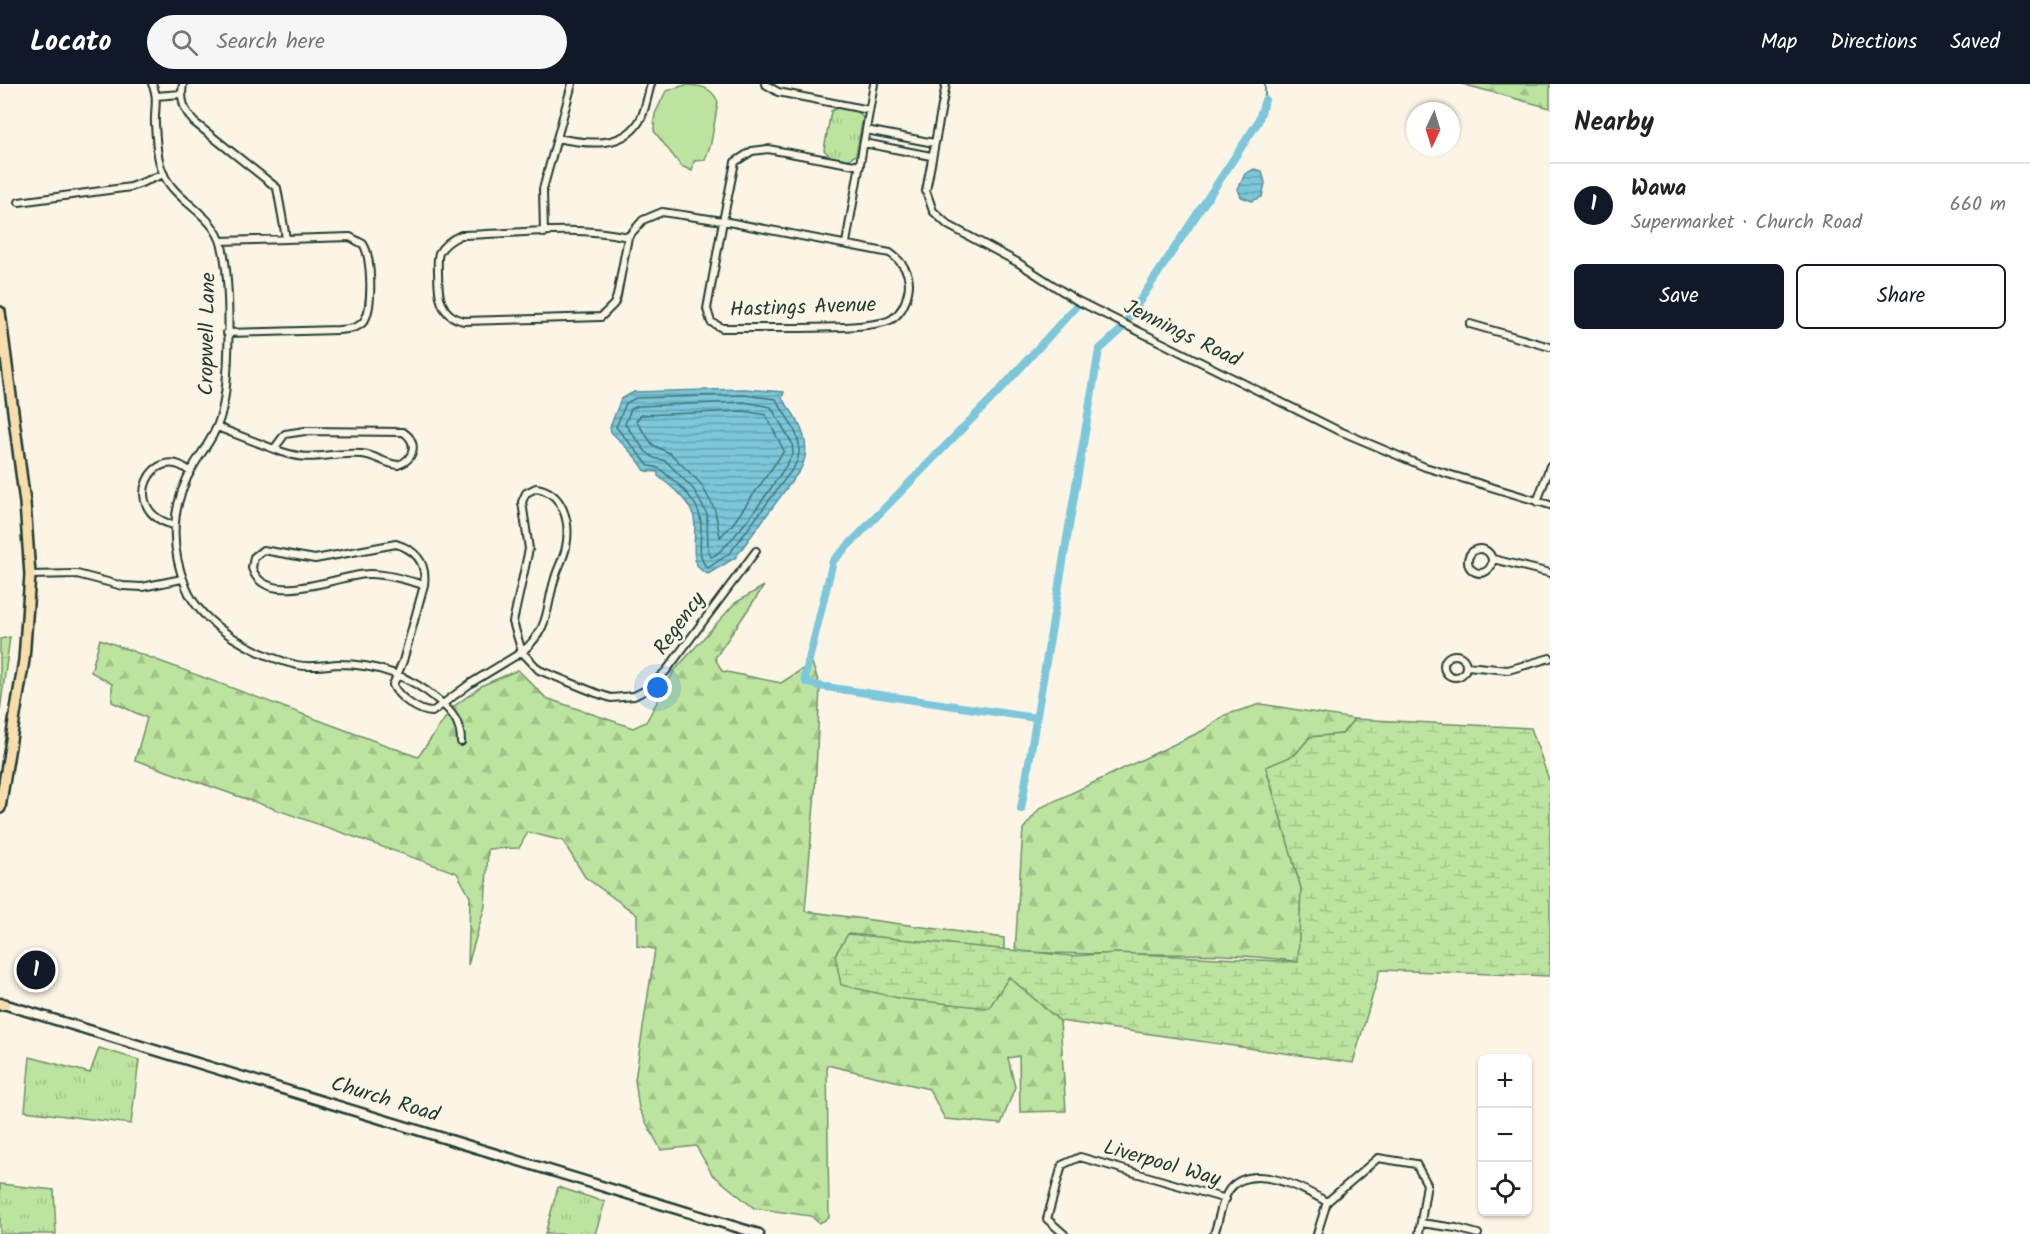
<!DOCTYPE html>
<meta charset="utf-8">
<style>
:root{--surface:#fff;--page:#f6f6f6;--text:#222;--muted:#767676;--line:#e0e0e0;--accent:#111827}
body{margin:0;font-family:Kalam,sans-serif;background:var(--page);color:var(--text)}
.controls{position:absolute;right:18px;bottom:18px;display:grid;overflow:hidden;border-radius:9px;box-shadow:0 2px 4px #0004}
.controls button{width:54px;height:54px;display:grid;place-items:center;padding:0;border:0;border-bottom:2px solid var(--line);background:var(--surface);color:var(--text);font:30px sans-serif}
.compass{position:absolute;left:1406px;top:18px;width:54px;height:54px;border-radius:50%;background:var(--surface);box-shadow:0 2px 4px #0004;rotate:184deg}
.you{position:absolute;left:658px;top:604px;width:21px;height:21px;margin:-15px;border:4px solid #fff;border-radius:50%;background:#1a73e8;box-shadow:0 0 0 9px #1a73e833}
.badge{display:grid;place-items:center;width:39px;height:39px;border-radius:50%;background:var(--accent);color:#fff;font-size:20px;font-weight:700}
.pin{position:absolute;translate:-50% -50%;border:3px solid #fff;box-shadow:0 2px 6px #0006}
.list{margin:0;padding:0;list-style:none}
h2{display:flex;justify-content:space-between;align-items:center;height:78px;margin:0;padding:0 24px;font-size:26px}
h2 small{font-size:20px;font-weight:400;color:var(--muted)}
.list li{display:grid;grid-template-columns:39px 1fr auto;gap:18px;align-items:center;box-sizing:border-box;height:84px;padding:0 24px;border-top:2px solid var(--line)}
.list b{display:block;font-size:22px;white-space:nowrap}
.list p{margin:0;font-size:20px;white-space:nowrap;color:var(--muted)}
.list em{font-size:20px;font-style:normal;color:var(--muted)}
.actions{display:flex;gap:12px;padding:18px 24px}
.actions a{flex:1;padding:14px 0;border:2px solid var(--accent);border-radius:9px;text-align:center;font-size:21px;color:var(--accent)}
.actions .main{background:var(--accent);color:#fff}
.icon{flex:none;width:33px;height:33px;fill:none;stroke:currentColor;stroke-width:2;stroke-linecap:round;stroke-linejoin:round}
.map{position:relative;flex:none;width:1550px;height:1150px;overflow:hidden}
header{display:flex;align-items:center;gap:36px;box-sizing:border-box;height:84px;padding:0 30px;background:var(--accent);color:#fff}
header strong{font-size:28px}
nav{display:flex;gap:33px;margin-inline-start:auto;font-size:21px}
.search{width:420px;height:54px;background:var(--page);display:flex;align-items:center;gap:15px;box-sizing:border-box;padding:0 21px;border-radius:33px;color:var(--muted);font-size:22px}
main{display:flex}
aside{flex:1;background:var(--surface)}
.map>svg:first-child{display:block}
.grass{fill:url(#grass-tufts);stroke:#6e906a;stroke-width:1.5}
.forest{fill:url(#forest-firs);stroke:#6e906a;stroke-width:1.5}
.wetland{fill:url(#wetland-marsh);stroke:#6e906a;stroke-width:1.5}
.garden{fill:#bde49f;stroke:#6e906a;stroke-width:1.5}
.water{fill:url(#water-rules);stroke:#569098;stroke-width:1.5}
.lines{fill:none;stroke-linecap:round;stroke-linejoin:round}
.shore{stroke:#447476;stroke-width:1.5}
.stream{stroke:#569098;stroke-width:2}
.canal{stroke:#7bc7da;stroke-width:8}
.minor-casing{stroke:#1f3d34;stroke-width:10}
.secondary-casing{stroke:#1f3d34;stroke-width:13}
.primary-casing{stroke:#1f3d34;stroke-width:14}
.minor{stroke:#fcf5e5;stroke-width:6}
.secondary{stroke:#fcf5e5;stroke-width:8}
.primary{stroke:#f9deab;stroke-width:9}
.labels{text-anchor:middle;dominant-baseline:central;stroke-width:5;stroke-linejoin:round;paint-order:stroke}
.street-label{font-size:21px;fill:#1f3d34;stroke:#fcf5e5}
</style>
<header>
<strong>Locato</strong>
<div class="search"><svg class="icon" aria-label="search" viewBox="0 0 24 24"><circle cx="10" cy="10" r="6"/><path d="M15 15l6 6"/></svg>Search here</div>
<nav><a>Map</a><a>Directions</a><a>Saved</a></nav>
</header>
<main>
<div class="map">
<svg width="1550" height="1150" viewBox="0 0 1550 1150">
<defs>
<pattern id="grass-tufts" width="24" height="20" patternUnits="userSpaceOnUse" patternTransform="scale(1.5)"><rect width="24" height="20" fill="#bde49f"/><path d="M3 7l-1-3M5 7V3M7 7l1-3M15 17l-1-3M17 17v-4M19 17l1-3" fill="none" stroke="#a2c48a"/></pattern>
<pattern id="forest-firs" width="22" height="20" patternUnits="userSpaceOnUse" patternTransform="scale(1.5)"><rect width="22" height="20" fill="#bde49f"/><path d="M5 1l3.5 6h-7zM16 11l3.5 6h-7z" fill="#a2c48a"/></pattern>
<pattern id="wetland-marsh" width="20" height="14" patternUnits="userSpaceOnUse" patternTransform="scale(1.5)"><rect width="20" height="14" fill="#bde49f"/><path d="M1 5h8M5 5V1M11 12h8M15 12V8" fill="none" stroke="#a2c48a"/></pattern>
<pattern id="water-rules" width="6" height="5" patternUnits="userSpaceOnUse" patternTransform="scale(1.5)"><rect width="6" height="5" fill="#7bc7da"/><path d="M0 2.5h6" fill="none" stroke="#64a3b2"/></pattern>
</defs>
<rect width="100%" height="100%" fill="#fcf5e5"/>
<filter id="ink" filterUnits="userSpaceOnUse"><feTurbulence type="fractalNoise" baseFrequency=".0167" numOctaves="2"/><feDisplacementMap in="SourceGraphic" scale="12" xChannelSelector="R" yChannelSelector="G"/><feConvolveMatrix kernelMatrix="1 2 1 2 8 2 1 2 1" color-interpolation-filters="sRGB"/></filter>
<g filter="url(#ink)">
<path class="grass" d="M839 23 858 27 863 34 856 71 848 76 831 73 824 66 831 27Z
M99 964 139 976 131 1040 25 1027 30 973 90 989Z
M0 1100 54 1106 56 1150H0Z
M558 1103 605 1118 595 1150H545Z"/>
<path class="forest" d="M1462 0H1550V24Z
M764 502 715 574 722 587 781 599 812 579 820 602 815 708 805 827 1004 854V866L848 850 1009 892 1060 937 1066 1027 1020 1028 1019 972 1008 974 1015 1003 1001 1040 945 1035 929 1005 827 981 829 1134 819 1139 811 1132 754 1124 712 1090 696 1062 661 1066 639 1025 635 996 655 865 637 862V831L585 793 563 757 528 748 519 764 488 765 485 822 468 881 470 813 457 789 135 676 147 634 112 618V600L91 588 100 555 418 673 453 623 483 601 518 586 546 614 633 644 646 638 674 587 735 519Z
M1261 620 1354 635 1342 650 1310 653 1295 671 1266 684 1301 804 1299 878C1205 863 1109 875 1015 867L1023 745 1040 724 1202 647 1225 631Z"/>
<path class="wetland" d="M10 553 0 627V555Z
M1354 635 1531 644 1550 699V892L1380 886 1353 979 1060 937 1009 893 989 924 903 915 841 901 835 871 848 850 1072 872 1116 869 1298 878 1301 804 1266 683 1295 671 1310 653 1342 650Z"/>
<path class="garden" d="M685 1C699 1 712 3 718 18L711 59 705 76 694 77 692 87 681 82 654 47 655 30 666 7Z"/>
<path class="water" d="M1254 85 1262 87 1265 99 1262 113 1252 117 1241 113 1238 105 1245 90Z
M744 305 784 308 782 315C799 335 814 362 800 386L735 474 708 490C684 482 700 448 693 430 686 414 672 403 658 392V388L645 387C639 375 621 358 611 348L610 343 621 315 634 308Z"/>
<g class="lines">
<path class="shore" d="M744 311 776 315C788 337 809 357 794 383L730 469 708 484C694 473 704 449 700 433 697 418 684 405 672 395 662 388 662 383 649 382L616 343 626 319 636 314Z
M744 318 771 323 792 359 793 369C785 387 727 469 711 473L708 466 707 430 694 406 666 377 654 374 646 368 625 340 631 325 638 322Z
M744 327 766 331 784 367 732 441 720 453 715 426 701 400 671 370 653 361 636 337 641 331Z"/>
<path class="stream" d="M1265 16V0
M1122 245 1129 233"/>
<path class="canal" d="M1129 233 1258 38 1265 16
M1036 634 819 602 806 598 805 592 833 477 1002 304 1078 220
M1021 725 1099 266 1122 245"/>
<defs>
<path id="minor" d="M152 0C159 12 154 27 155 40 156 56 157 75 163 89 176 119 214 129 222 162 231 197 231 300 220 334 215 352 203 366 194 381 171 420 169 462 186 503 201 542 258 572 297 581 311 584 325 581 338 580 376 580 410 592 438 616 452 628 461 638 461 658
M183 0C180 16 184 26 194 38L277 104 286 154
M765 0 778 8 869 26
M946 0 926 107 933 127 948 141 1017 178 1076 216 1335 345 1425 383 1550 421
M156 12 181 10
M866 46 934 59
M557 54C586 60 627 66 642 32 646 22 648 10 651 0
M864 59 931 72
M19 118 131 103 164 90
M723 137 890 169C904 179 912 191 908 208 906 218 901 229 892 235 870 248 754 243 722 244L711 238 707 225Z
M544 149 543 105 572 0
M628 153 617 212 614 220 601 233 464 237C439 232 438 210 438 188 438 182 437 175 439 169 444 160 452 155 461 151 516 150 574 141 628 153L643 136 662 128 723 137 735 78 752 67 768 65 860 82
M221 157 350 153 363 160C372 172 373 225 364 237 358 245 347 245 338 246L227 249
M846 159 874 0
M1470 240 1550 263
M217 343 274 365
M305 347 403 348C419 358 414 376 398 381 385 380 375 371 362 370 326 367 314 381 274 365L285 350Z
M536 404C563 408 571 438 566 463 564 474 558 483 555 494 545 526 551 543 522 568L513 538 529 465 522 418 526 409Z
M1537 418 1550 382
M174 441C116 427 154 355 190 388
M396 460C416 466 427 479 424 501 406 496 388 490 369 490 340 490 265 526 252 484L254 473 263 466 315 475Z
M1468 477a12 12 0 1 1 24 0a12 12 0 1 1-24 0Z
M1493 475 1550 489
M30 491 77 490 123 502 142 503 182 495
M424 501 403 577 393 601C398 613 419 628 432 628L471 599 522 568 539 586 596 609 611 614 634 612 646 606 666 587 756 467
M1444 582a11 11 0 1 1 22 0a11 11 0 1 1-22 0Z
M1467 582 1508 586 1550 574
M1421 1139 1456 1144 1478 1150
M1064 1150 1047 1135 1062 1081 1080 1073 1226 1115
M1214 1150C1219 1137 1221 1117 1229 1106 1251 1077 1303 1104 1327 1118
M1317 1150 1327 1118 1378 1074 1416 1080 1427 1100 1419 1150"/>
<path id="secondary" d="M0 919 759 1150"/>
<path id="primary" d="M0 228 25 419 30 491 24 576 0 724
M0 921 5 920"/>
</defs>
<use href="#minor" class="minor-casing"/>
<use href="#secondary" class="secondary-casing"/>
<use href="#primary" class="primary-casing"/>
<use href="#minor" class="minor"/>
<use href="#secondary" class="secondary"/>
<use href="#primary" class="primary"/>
</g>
</g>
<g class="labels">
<g class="street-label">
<text transform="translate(803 224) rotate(-2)">Hastings Avenue</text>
<text transform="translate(208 250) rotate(-89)">Cropwell Lane</text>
<text transform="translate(1182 250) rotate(26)">Jennings Road</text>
<text transform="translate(680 540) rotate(-54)">Regency</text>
<text transform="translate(385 1016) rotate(17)">Church Road</text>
<text transform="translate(1162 1080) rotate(16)">Liverpool Way</text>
</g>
</g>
</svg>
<div class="controls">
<button>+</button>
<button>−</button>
<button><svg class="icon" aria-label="locate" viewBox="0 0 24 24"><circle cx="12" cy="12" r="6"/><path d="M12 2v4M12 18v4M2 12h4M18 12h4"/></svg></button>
</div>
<svg class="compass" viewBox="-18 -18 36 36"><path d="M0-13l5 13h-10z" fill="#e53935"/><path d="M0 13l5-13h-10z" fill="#767676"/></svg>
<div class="you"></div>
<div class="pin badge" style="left:36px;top:886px">1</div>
</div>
<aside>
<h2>Nearby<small></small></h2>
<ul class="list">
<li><span class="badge">1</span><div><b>Wawa</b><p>Supermarket · Church Road</p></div><em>660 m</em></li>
</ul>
<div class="actions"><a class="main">Save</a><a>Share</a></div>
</aside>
</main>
